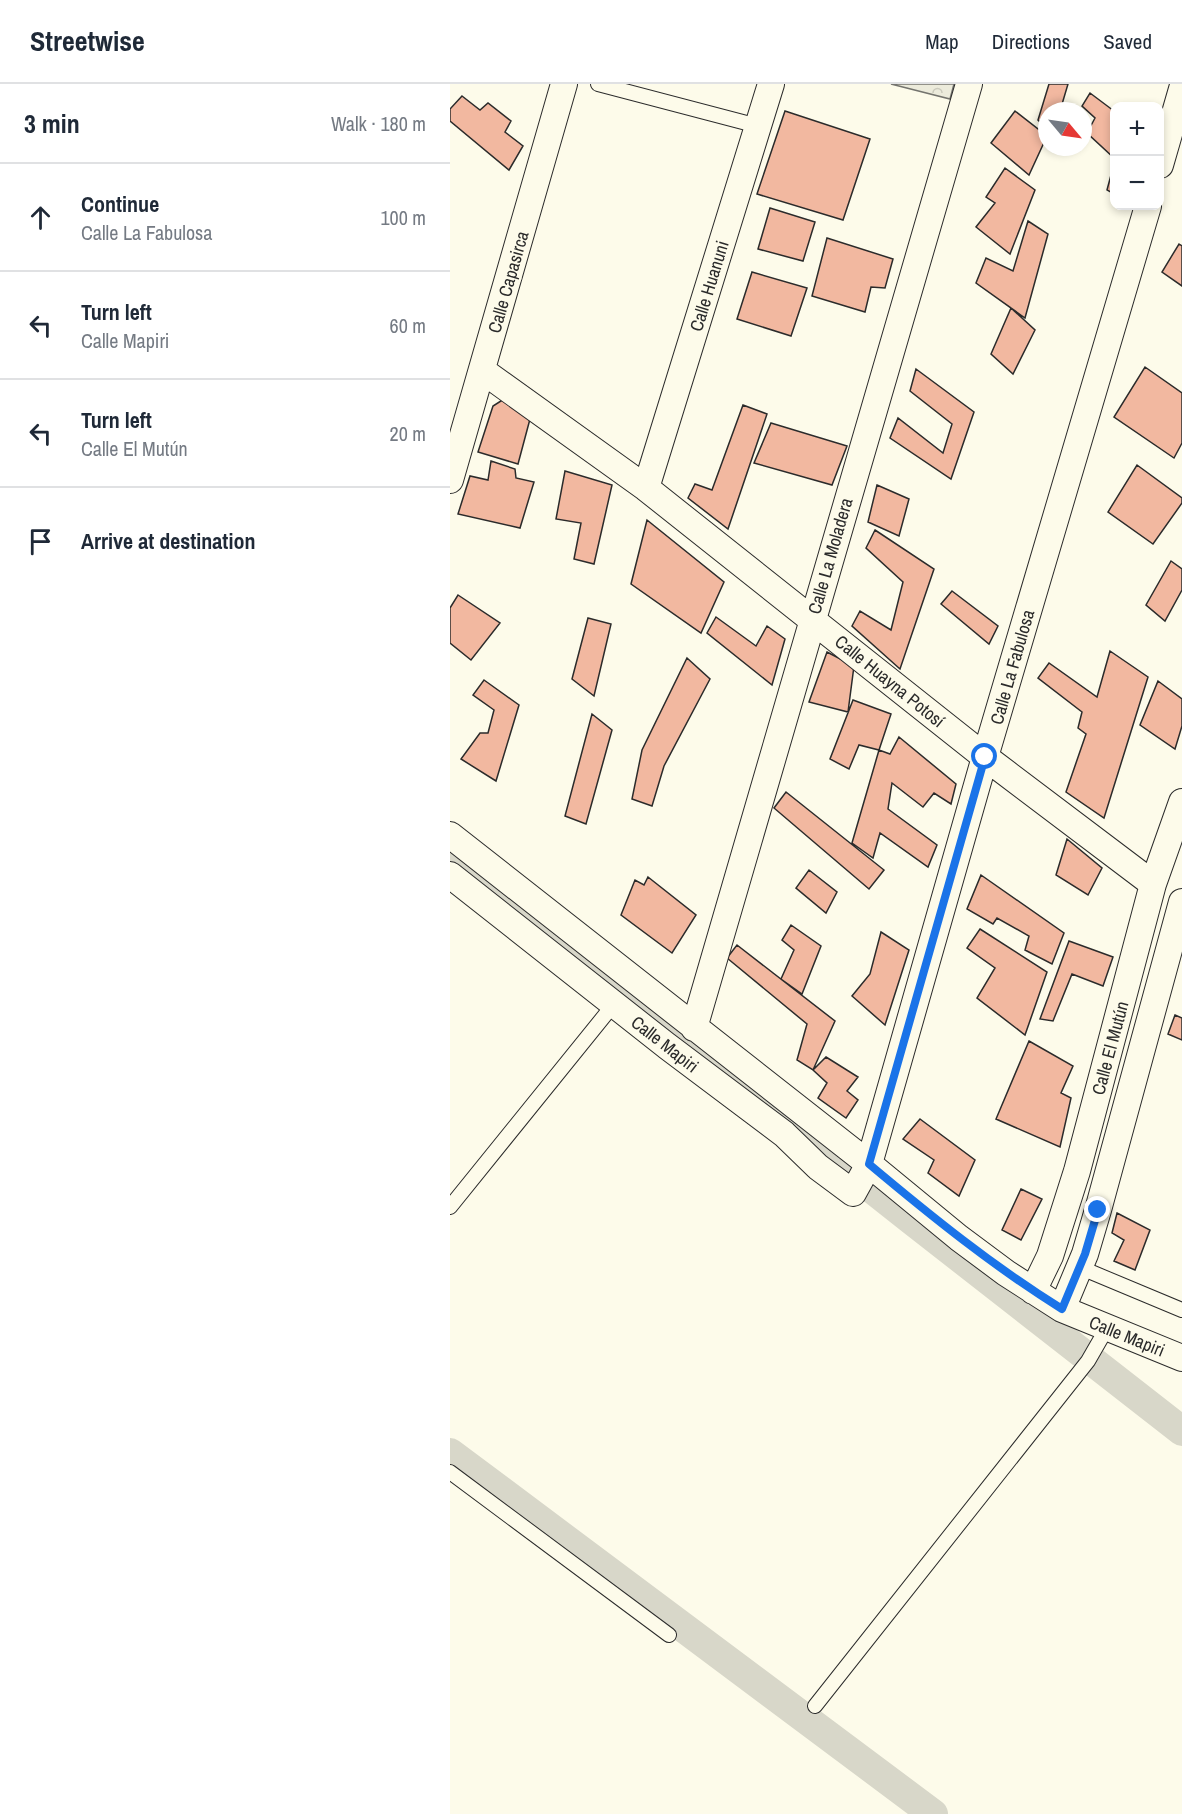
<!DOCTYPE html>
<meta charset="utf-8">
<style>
:root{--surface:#fff;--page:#f6f6f7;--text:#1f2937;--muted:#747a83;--line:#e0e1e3}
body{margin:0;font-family:"Archivo Narrow",sans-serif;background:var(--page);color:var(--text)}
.controls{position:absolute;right:18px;top:18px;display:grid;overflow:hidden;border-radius:12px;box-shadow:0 3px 9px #0003}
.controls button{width:54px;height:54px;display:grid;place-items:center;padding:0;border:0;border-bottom:2px solid var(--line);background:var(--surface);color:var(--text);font:30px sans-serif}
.compass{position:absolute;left:588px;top:18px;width:54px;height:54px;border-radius:50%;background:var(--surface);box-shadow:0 3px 9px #0003;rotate:119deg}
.stop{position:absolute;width:18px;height:18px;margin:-14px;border:4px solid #1a73e8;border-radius:50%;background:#fff}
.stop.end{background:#1a73e8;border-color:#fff;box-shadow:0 2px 6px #0008}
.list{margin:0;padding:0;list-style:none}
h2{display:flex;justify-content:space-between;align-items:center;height:78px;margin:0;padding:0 24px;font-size:26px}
h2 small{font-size:20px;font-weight:400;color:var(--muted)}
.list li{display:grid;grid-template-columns:39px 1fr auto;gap:18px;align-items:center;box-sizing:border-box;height:108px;padding:0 24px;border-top:2px solid var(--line)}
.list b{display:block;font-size:22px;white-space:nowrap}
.list p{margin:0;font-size:20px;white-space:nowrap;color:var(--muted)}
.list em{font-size:20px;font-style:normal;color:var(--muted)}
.icon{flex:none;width:33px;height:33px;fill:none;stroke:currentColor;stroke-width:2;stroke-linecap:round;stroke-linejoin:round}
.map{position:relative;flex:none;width:732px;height:1730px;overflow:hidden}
header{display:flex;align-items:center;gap:36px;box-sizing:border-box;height:84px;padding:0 30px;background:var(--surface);border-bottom:2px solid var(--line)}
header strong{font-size:28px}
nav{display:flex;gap:33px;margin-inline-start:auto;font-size:21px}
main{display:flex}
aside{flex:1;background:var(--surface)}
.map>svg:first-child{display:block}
.park{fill:url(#park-crowns);stroke:#74746e;stroke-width:1.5}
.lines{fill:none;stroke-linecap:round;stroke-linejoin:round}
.canal{stroke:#d8d7c9;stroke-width:30}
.building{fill:#f2b8a0;stroke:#2b2b2b;stroke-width:1.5}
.service-casing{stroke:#2b2b2b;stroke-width:16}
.minor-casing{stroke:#2b2b2b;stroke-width:28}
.service{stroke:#fdfbea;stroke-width:14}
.minor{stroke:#fdfbea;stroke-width:26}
.route{stroke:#1a73e8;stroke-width:8}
.labels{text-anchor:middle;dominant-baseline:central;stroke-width:4.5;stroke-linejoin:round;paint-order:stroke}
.street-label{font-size:18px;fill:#2b2b2b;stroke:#fdfbea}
</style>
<header>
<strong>Streetwise</strong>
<nav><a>Map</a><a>Directions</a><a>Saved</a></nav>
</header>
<main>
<aside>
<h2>3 min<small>Walk · 180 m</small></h2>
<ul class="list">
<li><svg class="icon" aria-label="ahead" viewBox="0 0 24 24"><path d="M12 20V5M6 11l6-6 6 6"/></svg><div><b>Continue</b><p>Calle La Fabulosa</p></div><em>100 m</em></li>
<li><svg class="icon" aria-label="left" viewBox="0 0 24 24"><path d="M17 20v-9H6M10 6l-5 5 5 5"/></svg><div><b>Turn left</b><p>Calle Mapiri</p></div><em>60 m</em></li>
<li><svg class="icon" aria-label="left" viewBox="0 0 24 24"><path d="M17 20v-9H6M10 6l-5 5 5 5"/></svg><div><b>Turn left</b><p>Calle El Mutún</p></div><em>20 m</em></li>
<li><svg class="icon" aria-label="arrive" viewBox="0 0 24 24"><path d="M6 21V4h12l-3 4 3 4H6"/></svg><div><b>Arrive at destination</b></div></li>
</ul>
</aside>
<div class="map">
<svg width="732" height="1730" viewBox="0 0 732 1730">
<defs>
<pattern id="park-crowns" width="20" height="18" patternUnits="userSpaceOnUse" patternTransform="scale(1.5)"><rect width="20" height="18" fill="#ecebdb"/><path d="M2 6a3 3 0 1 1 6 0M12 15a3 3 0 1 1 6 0" fill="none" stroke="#cbcabc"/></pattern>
</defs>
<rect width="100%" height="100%" fill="#fdfbea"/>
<path class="park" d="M441 0H504L500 15Z"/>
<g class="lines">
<path class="canal" d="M0 771 463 1137 732 1347
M0 1369 483 1730"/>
</g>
<path class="building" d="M599 0H618L610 27H597V45L588 36Z
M640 9 664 27V74L637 49 645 34 632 22Z
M12 12 30 26 38 19 61 37 55 48 73 62 59 86 0 37V25Z
M335 27 420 55 393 136 307 110Z
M565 27 597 52 579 91 541 59Z
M664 80V110L657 106Z
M555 84 585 106 560 170 526 143 545 119 536 113Z
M320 124 365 138 353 177 308 165Z
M578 137 598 150 575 234 526 199 536 174 563 187Z
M377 154 443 175 435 204 421 203 415 228 362 212Z
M729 160 732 162V202L712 188Z
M302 188 357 204 341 252 287 235Z
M561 224 585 246 563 290 541 270Z
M695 283 732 309V359L724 374 664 333Z
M466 285 524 328 501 395 440 354 448 334 493 369 502 340 460 307Z
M54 315 80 335 68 380 28 368 43 322Z
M293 321 317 330 278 445 238 414 245 400 262 406Z
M321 339 397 362 382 401 304 379Z
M41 377 65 385 66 394 84 398 70 444 8 430 20 392 38 396Z
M687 381 732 414V419L703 460 658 428Z
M115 387 162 401 144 480 124 475 131 439 106 435Z
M427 401 459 415 449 452 418 438Z
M197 436 274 498 251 549 181 500Z
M425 446 484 485 450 585 402 542 410 527 441 546 453 498 416 464Z
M721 477 732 485V506L715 537 696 521Z
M502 507 548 542 539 560 491 520Z
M8 511 50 539 21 576 0 559V524Z
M266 533 306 562 317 542 335 555 322 601 257 549Z
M138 534 161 540 144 612 122 595Z
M660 567 698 593 654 734 616 708 636 650 628 644 632 628 588 594 599 579 647 613Z
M377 568 404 582 398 628 359 618Z
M237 574 260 595 214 682 202 722 182 715 192 666Z
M34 596 69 621 46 697 11 675 30 649H38L44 626 23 611Z
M708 597 732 615V642L725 665 690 641Z
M403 616 441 630 429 666 409 661 399 685 380 675Z
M142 630 162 646 136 740 115 732Z
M449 653 506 700 501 720 484 709 473 723 442 699 438 725 487 761 478 783 430 749 423 774 402 759 429 666 440 670Z
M336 708 434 786 419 805 324 724Z
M617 755 652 784 638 811 606 791Z
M359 786 387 808 376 829 346 804Z
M531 791 614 849 602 880 575 866 579 852 547 834 543 840 517 825Z
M198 793 246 831 222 869 171 831 185 796 194 801Z
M341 841 371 862 352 910 331 895 344 866 332 856Z
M530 845 597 888 575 951 527 914 545 884 517 864Z
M431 848 459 866 435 941 402 912 420 890Z
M619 857 663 873 653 902 622 890 603 937 590 935Z
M287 861 385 937 363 986 347 976 357 940 277 874Z
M725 931 732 934V956L718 950Z
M579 957 623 982 611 1009 621 1014 610 1063 546 1035Z
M376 973 408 993 397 1007 408 1016 396 1034 368 1014 377 999 363 986Z
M470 1035 525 1076 509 1112 478 1089 484 1076 453 1055Z
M571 1105 592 1115 571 1156 552 1146Z
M667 1129 700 1146 685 1186 664 1177 674 1156 662 1149Z"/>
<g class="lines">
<defs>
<path id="service" d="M148 0 308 42
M0 1123 164 920
M629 1183 732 1226
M0 1388 219 1551
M365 1622 638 1277 657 1244"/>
<path id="minor" d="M710 81 732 5
M33 287 196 404 535 673 703 800
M0 396 114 0
M196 404 321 0
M0 751 419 1080 509 1154 556 1189 612 1225 732 1274
M0 791 217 962 334 1050 368 1083 403 1109 419 1080 535 673 698 122
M244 944 519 0
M583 1207 600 1172 627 1087 703 800 732 718
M612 1225 635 1170 648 1126 732 818"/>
</defs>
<use href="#service" class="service-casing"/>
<use href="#minor" class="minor-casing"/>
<use href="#service" class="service"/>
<use href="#minor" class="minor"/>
</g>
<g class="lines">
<path class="route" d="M535 673 419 1080C481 1132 543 1182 612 1225L635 1170 648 1126"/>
</g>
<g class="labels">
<g class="street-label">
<text transform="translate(58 198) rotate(-74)">Calle Capasirca</text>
<text transform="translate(259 202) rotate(-73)">Calle Huanuni</text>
<text transform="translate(380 472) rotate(-74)">Calle La Moladera</text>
<text transform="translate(562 583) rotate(-74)">Calle La Fabulosa</text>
<text transform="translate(440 597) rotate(39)">Calle Huayna Potosí</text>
<text transform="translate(215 960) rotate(38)">Calle Mapiri</text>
<text transform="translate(660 964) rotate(-75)">Calle El Mutún</text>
<text transform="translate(677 1252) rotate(22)">Calle Mapiri</text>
</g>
</g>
</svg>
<div class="controls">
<button>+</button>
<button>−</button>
</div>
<svg class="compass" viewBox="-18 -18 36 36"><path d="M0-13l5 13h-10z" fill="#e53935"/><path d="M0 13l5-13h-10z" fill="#747a83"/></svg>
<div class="stop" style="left:535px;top:673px"></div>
<div class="stop end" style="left:648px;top:1126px"></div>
</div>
</main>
